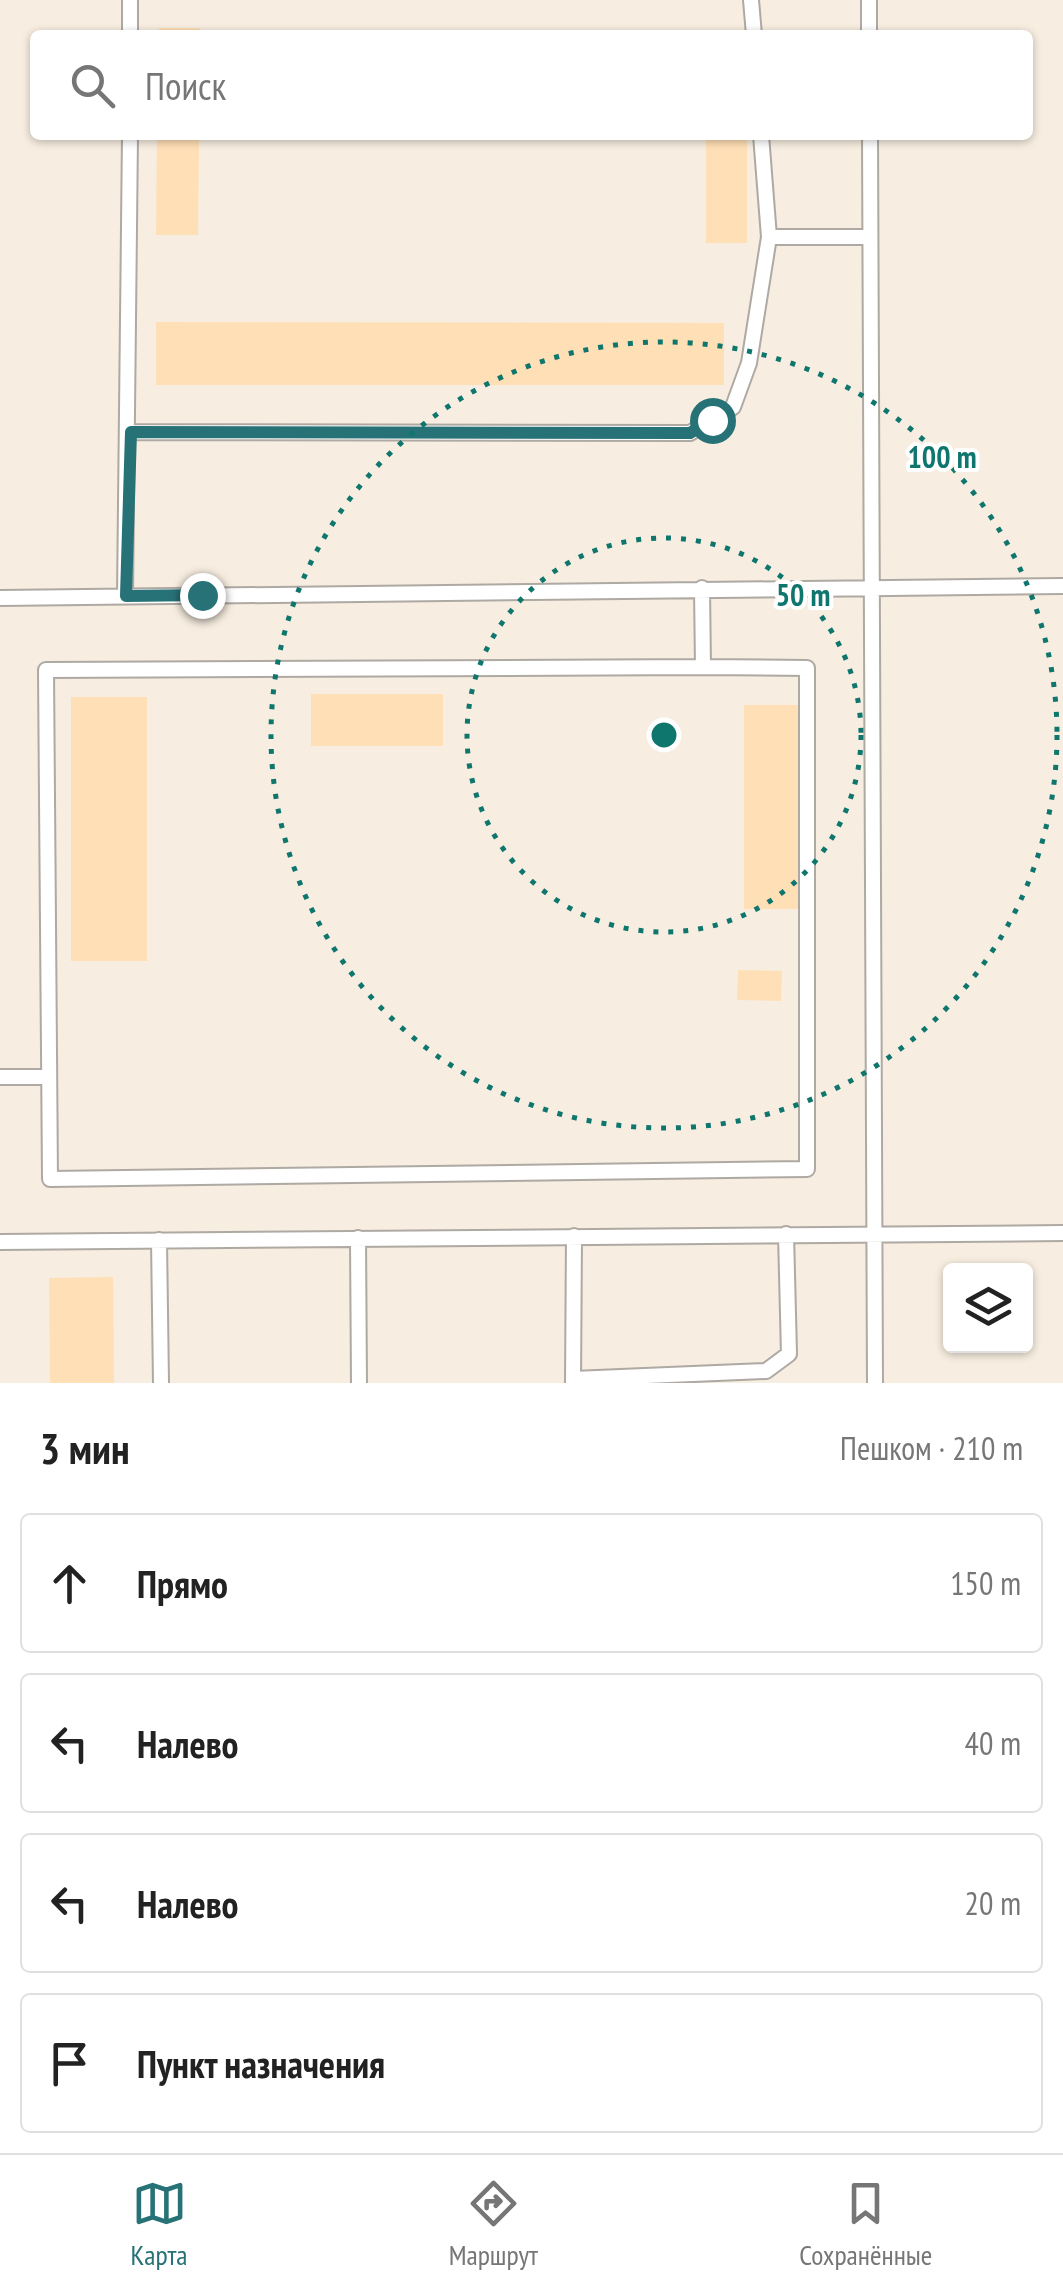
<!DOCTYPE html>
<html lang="ru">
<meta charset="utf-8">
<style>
:root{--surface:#fff;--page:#f2f2f2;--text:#222;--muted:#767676;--line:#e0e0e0;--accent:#277276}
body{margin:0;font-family:"PT Sans Narrow",sans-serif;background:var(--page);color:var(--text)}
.controls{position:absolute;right:30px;bottom:30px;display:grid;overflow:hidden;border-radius:10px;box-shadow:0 2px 8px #0004}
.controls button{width:90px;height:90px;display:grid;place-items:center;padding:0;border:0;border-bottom:2px solid var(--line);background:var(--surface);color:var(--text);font:50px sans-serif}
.stop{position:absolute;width:30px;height:30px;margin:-22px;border:8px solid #277276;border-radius:50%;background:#fff}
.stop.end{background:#277276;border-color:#fff;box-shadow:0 2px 10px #0008}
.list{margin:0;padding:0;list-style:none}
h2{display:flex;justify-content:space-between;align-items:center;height:130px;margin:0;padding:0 40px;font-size:42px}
h2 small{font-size:32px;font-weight:400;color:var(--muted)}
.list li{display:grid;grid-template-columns:65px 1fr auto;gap:30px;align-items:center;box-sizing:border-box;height:140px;margin:0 20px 20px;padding:0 20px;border:2px solid var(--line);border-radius:10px}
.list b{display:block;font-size:38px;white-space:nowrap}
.list em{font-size:32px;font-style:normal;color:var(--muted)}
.icon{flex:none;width:55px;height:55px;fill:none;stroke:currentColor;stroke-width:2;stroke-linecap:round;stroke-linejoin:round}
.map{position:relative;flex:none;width:1063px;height:1383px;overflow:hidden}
.search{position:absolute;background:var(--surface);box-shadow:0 2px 8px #0004;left:30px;right:30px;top:30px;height:110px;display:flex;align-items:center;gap:25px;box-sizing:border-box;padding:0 35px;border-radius:10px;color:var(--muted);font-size:38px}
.sheet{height:770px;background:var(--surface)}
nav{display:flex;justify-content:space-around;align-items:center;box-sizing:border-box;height:140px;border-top:2px solid var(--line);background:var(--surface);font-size:28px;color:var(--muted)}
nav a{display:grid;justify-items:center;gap:5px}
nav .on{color:var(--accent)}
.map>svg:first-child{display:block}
.built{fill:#f7ede0;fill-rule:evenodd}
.building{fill:#ffdfb5}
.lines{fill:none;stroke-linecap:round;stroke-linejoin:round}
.service-casing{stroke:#aea9a3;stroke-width:18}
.service{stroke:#fff;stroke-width:14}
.route{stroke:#277276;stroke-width:12}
.ring{fill:none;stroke:#0f766e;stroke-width:5;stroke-dasharray:5 10}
.centre{fill:#0f766e;stroke:#fff;stroke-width:5}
.ring-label{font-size:30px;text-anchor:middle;font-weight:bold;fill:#0f766e;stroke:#fff;stroke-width:8;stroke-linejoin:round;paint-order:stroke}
</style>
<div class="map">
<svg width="1063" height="1383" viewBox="0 0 1063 1383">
<rect width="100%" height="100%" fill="#fdf8f1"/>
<path class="built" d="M0 0H1063V1383H0ZM35 35H1028V135H35ZM950 1270H1026V1346H950Z"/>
<path class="building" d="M159 28H200V35H158Z
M157 135H199L198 235H156Z
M706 135H747V243H706Z
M156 322 724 323V385H156Z
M311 694H443V746H311Z
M71 697H147V961H71Z
M744 705H802V909H744Z
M738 970 782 971 781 1001 737 1000Z
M113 1277 114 1383H50L49 1278Z"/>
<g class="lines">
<defs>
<path id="service" d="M130 0V35
M751 0 754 35
M869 0V35
M761 135 769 237H870
M870 135 875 1383
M131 432 690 433 733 407 749 363 769 237
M702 588 703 667 807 668V1169L50 1179 46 670 703 667
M125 596 130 135
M0 598 1063 586
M0 1077H49
M358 1238 359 1383
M159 1240 161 1383
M0 1242 1063 1233
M573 1379 766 1371 789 1354 786 1234
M573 1383 574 1236"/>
</defs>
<use href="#service" class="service-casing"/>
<use href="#service" class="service"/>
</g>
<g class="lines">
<path class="route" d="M202 595 126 596 131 432 690 433 712 420"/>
</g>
<g class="ring">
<circle cx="664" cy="735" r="197"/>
<circle cx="664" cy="735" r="393"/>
</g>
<circle cx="664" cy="735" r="15" class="centre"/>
<g class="ring-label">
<text x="942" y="468">100 m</text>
<text x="803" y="606">50 m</text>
</g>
</svg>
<div class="controls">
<button><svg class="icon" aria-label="layers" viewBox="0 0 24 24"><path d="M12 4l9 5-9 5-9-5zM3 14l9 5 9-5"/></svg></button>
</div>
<div class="stop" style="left:712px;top:420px"></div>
<div class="stop end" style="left:202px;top:595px"></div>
<div class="search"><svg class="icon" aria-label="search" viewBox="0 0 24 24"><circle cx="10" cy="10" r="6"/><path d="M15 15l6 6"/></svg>Поиск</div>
</div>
<section class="sheet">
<h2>3 мин<small>Пешком · 210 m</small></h2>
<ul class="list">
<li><svg class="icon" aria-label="ahead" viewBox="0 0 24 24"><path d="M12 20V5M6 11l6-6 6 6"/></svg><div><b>Прямо</b></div><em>150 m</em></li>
<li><svg class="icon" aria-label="left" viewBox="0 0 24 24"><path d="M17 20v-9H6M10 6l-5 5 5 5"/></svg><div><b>Налево</b></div><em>40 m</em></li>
<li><svg class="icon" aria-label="left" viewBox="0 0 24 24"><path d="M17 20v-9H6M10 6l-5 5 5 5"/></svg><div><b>Налево</b></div><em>20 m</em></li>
<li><svg class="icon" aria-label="arrive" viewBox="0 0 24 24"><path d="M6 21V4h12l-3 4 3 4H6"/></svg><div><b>Пункт назначения</b></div></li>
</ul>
</section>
<nav>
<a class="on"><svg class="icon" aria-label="map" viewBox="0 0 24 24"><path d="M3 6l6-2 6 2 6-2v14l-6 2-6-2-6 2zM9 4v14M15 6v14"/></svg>Карта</a>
<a><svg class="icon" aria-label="directions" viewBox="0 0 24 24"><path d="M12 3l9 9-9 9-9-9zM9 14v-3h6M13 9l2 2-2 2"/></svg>Маршрут</a>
<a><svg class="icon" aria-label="saved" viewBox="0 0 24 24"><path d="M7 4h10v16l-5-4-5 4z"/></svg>Сохранённые</a>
</nav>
